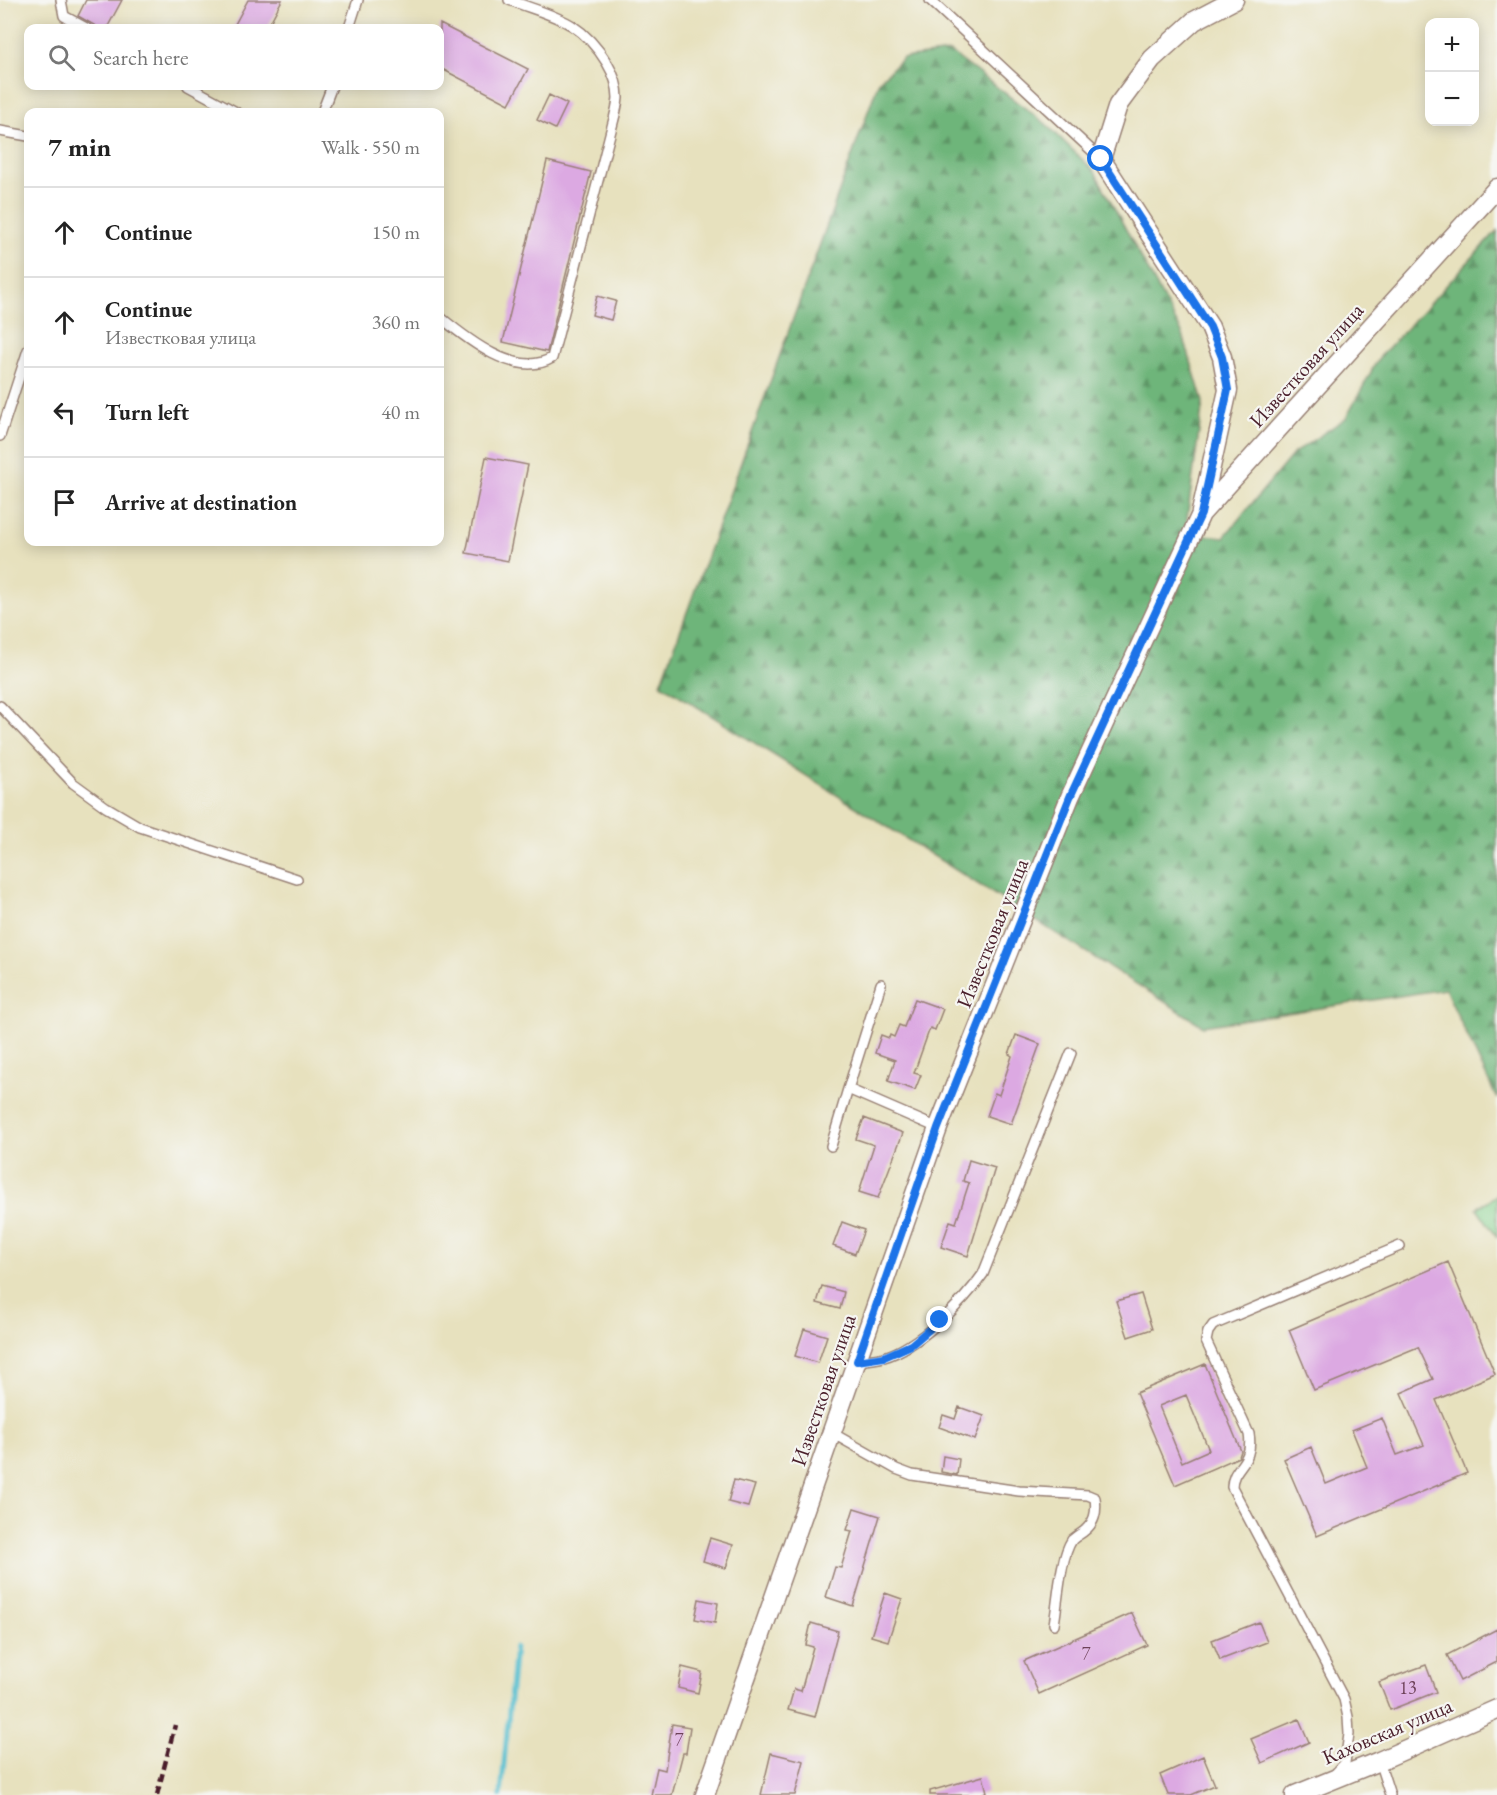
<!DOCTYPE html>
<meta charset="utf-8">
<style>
:root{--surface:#fff;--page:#f6f6f6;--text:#222;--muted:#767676;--line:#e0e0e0}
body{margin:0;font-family:"EB Garamond",serif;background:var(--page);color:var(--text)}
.controls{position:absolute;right:18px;top:18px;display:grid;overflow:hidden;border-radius:12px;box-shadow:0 3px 15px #0003}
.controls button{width:54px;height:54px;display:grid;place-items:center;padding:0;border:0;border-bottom:2px solid var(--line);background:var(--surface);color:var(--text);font:30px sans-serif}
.stop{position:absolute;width:18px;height:18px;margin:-14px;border:4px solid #1a73e8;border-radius:50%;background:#fff}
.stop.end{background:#1a73e8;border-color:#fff;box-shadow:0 2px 6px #0008}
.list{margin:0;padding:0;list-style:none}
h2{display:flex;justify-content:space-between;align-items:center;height:78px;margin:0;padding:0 24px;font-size:26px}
h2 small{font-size:20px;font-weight:400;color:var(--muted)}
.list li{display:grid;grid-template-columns:39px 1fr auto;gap:18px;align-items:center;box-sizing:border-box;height:90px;padding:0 24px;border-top:2px solid var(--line)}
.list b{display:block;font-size:22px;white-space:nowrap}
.list p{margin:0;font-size:20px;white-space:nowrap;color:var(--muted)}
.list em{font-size:20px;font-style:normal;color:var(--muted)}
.icon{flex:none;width:33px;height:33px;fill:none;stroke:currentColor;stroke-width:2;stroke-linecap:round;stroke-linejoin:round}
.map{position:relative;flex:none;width:1497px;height:1795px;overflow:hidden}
.search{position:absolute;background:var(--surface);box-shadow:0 3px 15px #0003;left:24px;top:24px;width:420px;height:66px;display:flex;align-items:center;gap:15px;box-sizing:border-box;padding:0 21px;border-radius:12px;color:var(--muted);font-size:22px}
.panel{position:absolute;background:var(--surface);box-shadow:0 3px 15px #0003;left:24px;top:108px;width:420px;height:438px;border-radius:12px}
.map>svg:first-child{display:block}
.forest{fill:url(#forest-firs);stroke:#5c6a52;stroke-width:1.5}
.pitch{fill:#89d390;stroke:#6a795e;stroke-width:1.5}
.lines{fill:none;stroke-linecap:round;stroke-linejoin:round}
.stream{stroke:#52bdce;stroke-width:5}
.building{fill:#dca9e2;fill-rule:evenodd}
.lane-casing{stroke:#988074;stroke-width:12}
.street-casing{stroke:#988074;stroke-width:21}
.lane{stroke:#fff;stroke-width:9}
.street{stroke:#fff;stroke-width:18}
.rail{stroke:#4a1f2b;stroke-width:4.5;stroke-dasharray:9 4.5;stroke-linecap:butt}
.route{stroke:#1a73e8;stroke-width:8}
.labels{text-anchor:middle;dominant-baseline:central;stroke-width:4.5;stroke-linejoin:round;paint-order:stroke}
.number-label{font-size:18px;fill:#6e4259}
.street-label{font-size:21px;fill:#4a1f2b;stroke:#f6f6f2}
</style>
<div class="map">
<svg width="1497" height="1795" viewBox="0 0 1497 1795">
<defs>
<pattern id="forest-firs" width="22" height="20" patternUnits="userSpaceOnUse" patternTransform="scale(1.5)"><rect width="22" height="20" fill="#6eb57a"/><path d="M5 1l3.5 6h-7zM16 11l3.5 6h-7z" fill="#5c9364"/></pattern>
</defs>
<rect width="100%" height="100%" fill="#f6f6f2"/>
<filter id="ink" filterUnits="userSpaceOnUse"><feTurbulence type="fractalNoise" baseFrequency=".0167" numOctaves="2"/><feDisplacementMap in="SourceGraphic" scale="12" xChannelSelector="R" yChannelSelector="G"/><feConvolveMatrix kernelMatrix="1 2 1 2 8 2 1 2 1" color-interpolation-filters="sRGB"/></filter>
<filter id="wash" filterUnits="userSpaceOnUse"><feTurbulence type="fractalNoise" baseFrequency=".008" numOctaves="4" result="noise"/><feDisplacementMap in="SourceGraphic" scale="24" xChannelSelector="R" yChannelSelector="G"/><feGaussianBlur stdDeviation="1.35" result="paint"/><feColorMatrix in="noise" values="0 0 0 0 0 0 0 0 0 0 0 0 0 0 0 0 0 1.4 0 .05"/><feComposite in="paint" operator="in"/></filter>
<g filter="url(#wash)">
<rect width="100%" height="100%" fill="#e7e1be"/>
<path class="forest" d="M950 52 1045 123 1095 172 1183 335 1203 402 1185 533 1224 537 1294 453 1346 418 1378 359 1497 231V1099L1445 989 1203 1026 661 684 879 81 903 58Z"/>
<path class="pitch" d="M1497 1195V1237L1477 1208Z"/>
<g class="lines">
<path class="stream" d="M501 1795 515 1647"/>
</g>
<g id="blocks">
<path class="building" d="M86 0H122L107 28H99L78 16Z
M248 0H282L267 28H233Z
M440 24 528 69 509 104 440 68Z
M549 95 567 104 555 129 537 120Z
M547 161 591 172 547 352 503 342Z
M597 296 616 301 611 320 592 315Z
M486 457 528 465 508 561 466 553Z
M915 999 943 1009 935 1030 930 1028 914 1073 921 1075 915 1090 888 1081 895 1060 875 1053 881 1035 889 1038 890 1035 894 1037 899 1025 904 1027Z
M1016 1035 1040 1044 1011 1124 987 1116 995 1093 999 1095 1012 1056 1009 1054Z
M864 1118 903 1133 878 1198 859 1192 874 1145 856 1139Z
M969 1160 995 1168 968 1256 941 1247 950 1221 956 1223 969 1183 963 1181Z
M842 1222 864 1230 855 1254 833 1246Z
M1448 1262 1495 1374 1436 1400 1467 1473 1317 1536 1284 1459 1311 1447 1326 1484 1367 1467 1352 1430 1382 1418 1397 1455 1424 1445 1401 1393 1433 1379 1418 1347 1314 1390 1289 1330Z
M822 1286 844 1292 840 1309 817 1303Z
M1141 1294 1152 1329 1128 1337 1116 1301Z
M804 1329 827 1336 818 1363 795 1356Z
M1205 1364 1241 1451 1239 1457 1175 1485 1136 1393ZM1186 1395 1209 1450 1182 1462 1159 1406Z
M959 1407 984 1416 975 1440 939 1427 943 1415 955 1419Z
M943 1456 959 1459 957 1475 941 1472Z
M734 1480 755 1485 748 1507 728 1502Z
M854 1508 880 1516 853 1606 826 1597 835 1567 841 1568 852 1531 847 1530Z
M710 1538 733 1545 726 1568 703 1561Z
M885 1593 902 1599 888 1641 871 1636Z
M699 1599 718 1603 715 1623 695 1619Z
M1132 1613 1147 1645 1039 1694 1024 1661Z
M1259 1622 1267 1642 1220 1660 1212 1640Z
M811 1623 838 1631 815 1717 788 1710 794 1689 801 1691 813 1647 806 1645Z
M1497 1629V1662L1460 1681 1447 1655Z
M1426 1665 1436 1692 1390 1710 1379 1682Z
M682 1667 702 1672 698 1693 678 1688Z
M1299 1719 1309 1742 1262 1763 1251 1739Z
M672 1724 690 1727 686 1753H683L672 1795H651L657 1768 665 1770Z
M771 1753 804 1761 795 1795H761Z
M1203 1756 1215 1785 1191 1795H1168L1160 1775Z
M983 1776 987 1792 978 1795H930V1791Z"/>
</g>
</g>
<g filter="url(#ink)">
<use href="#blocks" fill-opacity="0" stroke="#988074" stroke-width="1.5"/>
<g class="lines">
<defs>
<path id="lane" d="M61 0 64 16 86 28
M930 0 1101 159
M349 28 358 0
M188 86 236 112
M322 112 332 86
M0 131 28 136
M440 317C467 339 516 379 552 358L610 134C613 122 617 110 618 98 618 86 613 73 607 63 580 19 554 17 509 0
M0 436 28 350
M0 706 73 783 106 807 140 827 297 879
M881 984 848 1089 938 1128
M831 1146 848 1089
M857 1361C866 1360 876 1359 884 1357 918 1347 963 1303 983 1274L1071 1053
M832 1433 896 1469 912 1475 1019 1491 1088 1495 1095 1498C1097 1512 1095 1523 1083 1532 1080 1534 1075 1537 1072 1540 1060 1558 1058 1602 1054 1624
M1379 1761 1390 1795
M1334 1775 1345 1763 1349 1734 1348 1717 1344 1699 1232 1487C1232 1466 1254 1464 1249 1434L1206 1341 1208 1332 1213 1325 1400 1246"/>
<path id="street" d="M1201 512 1228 390 1222 357 1210 327 1101 159 1118 105 1152 59 1194 21 1234 0
M705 1795 938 1128 1070 797 1201 514 1497 188
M1295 1795 1379 1761 1497 1709"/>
</defs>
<use href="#lane" class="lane-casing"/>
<use href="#street" class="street-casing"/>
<use href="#lane" class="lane"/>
<use href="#street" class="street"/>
<path class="rail" d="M157 1795 175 1725"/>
</g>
</g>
<g class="lines" filter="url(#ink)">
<path class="route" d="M940 1320 911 1345 884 1357 857 1361 938 1128 1070 797 1201 514 1228 390 1222 357 1210 327 1101 159"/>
</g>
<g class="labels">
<g class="number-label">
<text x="1086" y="1653">7</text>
<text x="1408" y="1687">13</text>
<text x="679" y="1739">7</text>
</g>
<g class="street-label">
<text transform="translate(1306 365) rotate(-48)">Известковая улица</text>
<text transform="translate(992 933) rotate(-68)">Известковая улица</text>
<text transform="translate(823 1390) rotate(-71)">Известковая улица</text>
<text transform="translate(1387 1731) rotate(-23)">Каховская улица</text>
</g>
</g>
</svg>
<div class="controls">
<button>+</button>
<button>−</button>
</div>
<div class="stop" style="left:1101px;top:159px"></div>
<div class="stop end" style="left:940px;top:1320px"></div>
<div class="search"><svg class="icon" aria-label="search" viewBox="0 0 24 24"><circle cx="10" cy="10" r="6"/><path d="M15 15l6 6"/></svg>Search here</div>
<section class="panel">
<h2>7 min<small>Walk · 550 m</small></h2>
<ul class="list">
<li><svg class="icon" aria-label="ahead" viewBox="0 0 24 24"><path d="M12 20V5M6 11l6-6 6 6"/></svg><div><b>Continue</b></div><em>150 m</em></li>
<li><svg class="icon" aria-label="ahead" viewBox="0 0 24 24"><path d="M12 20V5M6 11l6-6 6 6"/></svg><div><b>Continue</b><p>Известковая улица</p></div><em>360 m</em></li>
<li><svg class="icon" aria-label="left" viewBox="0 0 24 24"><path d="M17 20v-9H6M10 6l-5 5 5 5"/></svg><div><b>Turn left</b></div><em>40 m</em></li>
<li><svg class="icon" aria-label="arrive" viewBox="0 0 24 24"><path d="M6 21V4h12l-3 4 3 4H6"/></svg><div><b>Arrive at destination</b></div></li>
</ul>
</section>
</div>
